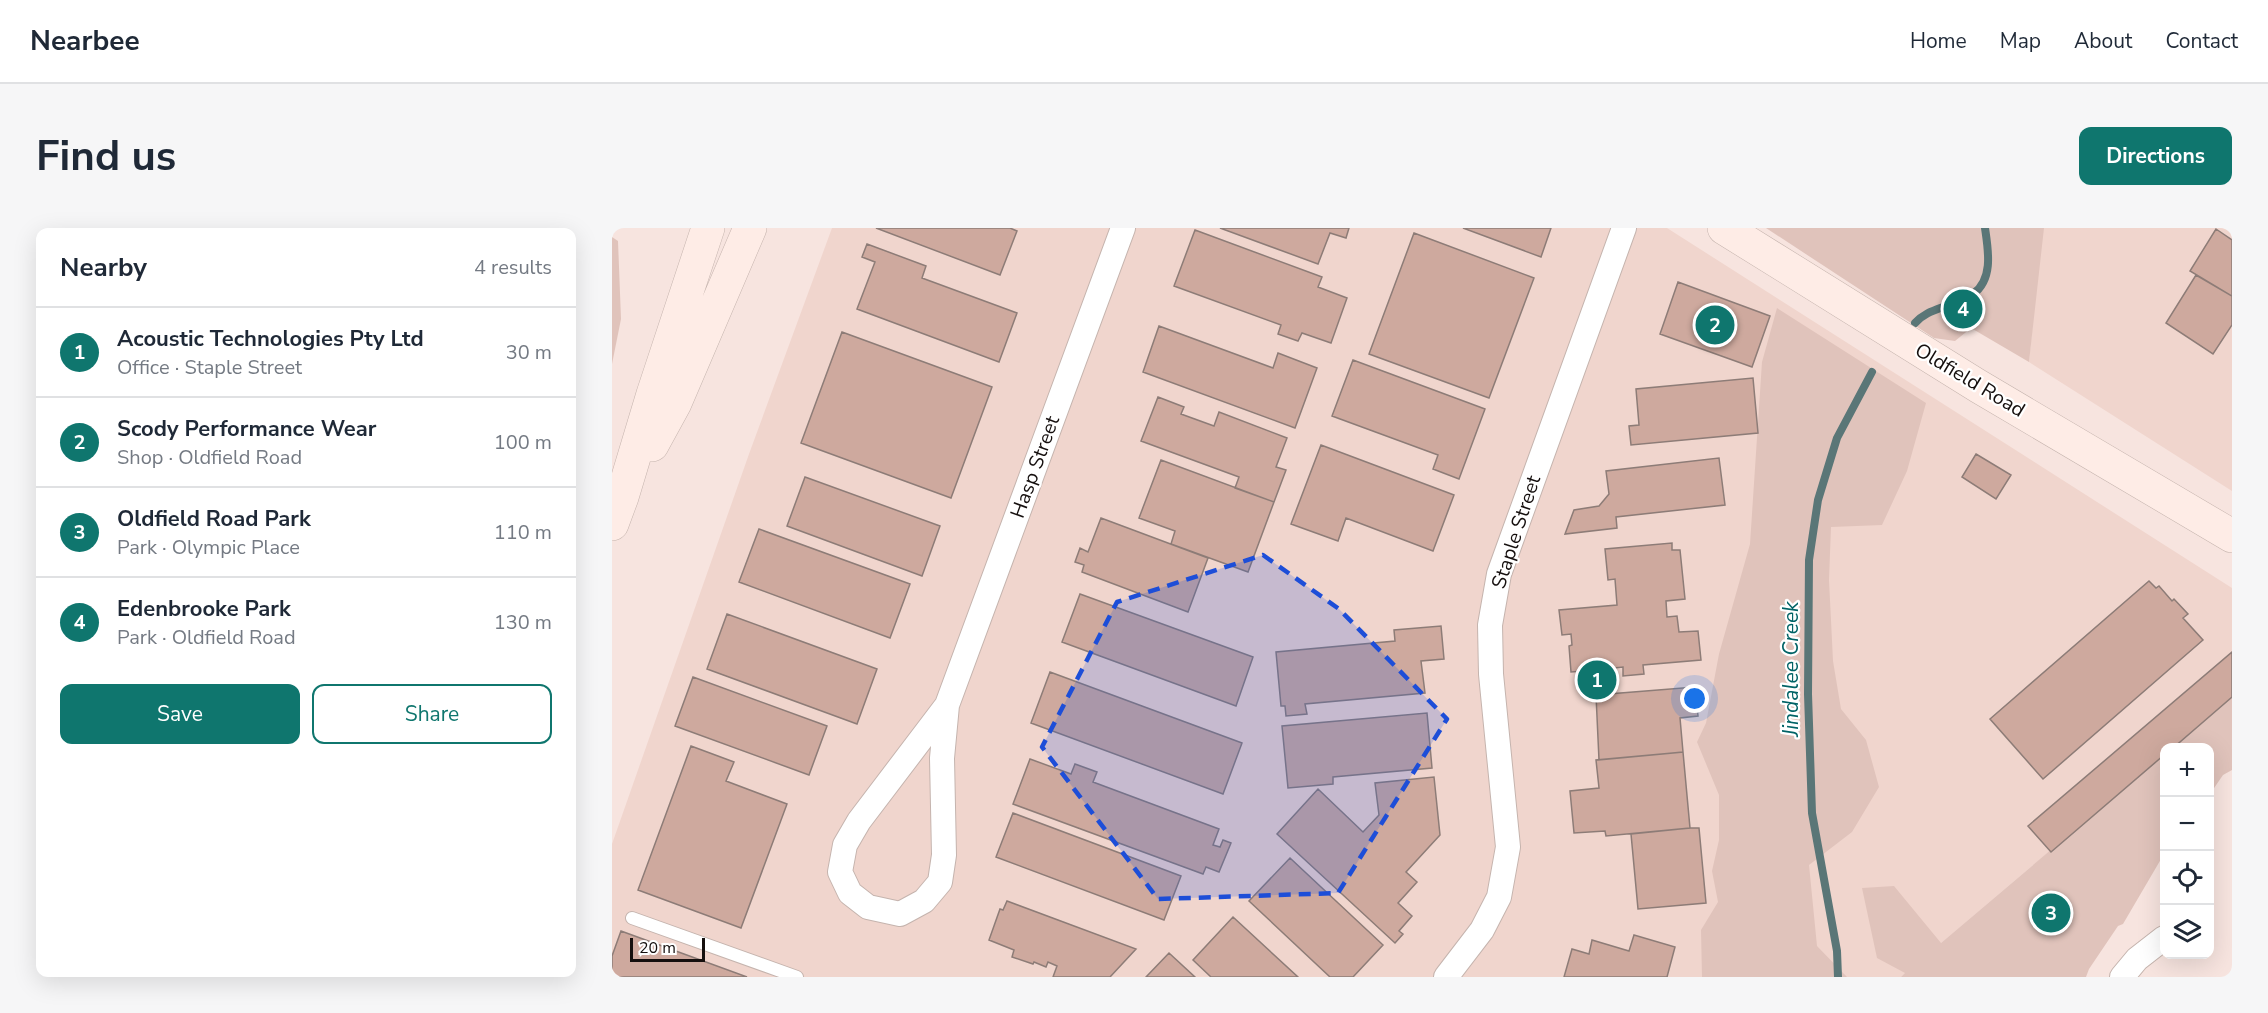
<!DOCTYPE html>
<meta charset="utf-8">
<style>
:root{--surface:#fff;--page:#f6f6f7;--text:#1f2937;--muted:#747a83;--line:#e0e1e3;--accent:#0f766e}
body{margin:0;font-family:"Nunito Sans",sans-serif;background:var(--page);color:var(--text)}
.controls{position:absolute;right:18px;bottom:18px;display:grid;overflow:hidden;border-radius:12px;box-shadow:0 6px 24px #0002}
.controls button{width:54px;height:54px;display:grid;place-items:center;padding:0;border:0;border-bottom:2px solid var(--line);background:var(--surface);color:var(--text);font:30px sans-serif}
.scale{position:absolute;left:18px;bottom:15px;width:75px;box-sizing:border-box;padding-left:6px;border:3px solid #150f0e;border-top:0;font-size:16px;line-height:21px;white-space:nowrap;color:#150f0e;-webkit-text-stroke:4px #fff;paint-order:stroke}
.you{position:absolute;left:1083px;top:471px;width:21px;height:21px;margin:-15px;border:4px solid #fff;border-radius:50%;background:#1a73e8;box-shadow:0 0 0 9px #1a73e833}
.badge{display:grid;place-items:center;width:39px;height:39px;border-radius:50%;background:var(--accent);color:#fff;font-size:20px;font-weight:700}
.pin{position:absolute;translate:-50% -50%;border:3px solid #fff;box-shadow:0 2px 6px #0006}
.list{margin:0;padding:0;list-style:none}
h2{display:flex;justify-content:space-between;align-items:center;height:78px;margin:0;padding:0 24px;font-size:26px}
h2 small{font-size:20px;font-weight:400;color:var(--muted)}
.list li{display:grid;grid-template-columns:39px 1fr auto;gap:18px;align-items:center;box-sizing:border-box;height:90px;padding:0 24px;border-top:2px solid var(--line)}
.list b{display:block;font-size:22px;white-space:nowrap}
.list p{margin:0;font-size:20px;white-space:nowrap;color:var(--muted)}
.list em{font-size:20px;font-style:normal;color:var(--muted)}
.actions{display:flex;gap:12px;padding:18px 24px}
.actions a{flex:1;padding:14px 0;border:2px solid var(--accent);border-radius:12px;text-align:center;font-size:21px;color:var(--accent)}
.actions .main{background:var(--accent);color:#fff}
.icon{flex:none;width:33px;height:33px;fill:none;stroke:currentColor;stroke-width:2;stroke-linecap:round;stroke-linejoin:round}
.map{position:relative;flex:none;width:1620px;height:749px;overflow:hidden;border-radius:12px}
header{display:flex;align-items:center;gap:36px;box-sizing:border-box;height:84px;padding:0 30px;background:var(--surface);border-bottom:2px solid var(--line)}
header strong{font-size:28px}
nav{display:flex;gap:33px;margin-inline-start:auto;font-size:21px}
.intro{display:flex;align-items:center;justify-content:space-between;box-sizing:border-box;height:144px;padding:0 36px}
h1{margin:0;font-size:42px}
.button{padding:15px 27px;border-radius:12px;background:var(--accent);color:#fff;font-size:21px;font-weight:700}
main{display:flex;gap:36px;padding:0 36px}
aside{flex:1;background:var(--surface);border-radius:12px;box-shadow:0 6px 24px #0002}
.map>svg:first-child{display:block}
.built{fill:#f0d5cd}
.green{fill:#e0c3bb}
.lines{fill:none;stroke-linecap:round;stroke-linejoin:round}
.stream{stroke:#5a7677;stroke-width:8}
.building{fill:#cea99e;stroke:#8d7c77;stroke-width:1.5}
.lane-casing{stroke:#c5b4ae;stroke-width:14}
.street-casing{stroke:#c5b4ae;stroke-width:26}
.secondary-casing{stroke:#c5b4ae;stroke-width:34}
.lane{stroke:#fff;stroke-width:12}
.street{stroke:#fff;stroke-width:24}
.secondary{stroke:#feece6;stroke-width:33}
.marked{fill:#1d4ed8;fill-opacity:0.2;stroke:#1d4ed8;stroke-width:4.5;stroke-dasharray:12 8;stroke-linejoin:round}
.labels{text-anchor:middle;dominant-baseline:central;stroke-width:4.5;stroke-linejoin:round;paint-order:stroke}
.street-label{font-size:20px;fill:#150f0e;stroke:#fff}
.water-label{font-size:21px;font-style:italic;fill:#016366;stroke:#fff}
</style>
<header>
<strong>Nearbee</strong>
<nav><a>Home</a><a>Map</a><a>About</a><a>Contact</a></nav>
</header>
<div class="intro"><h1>Find us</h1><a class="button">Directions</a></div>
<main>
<aside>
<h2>Nearby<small>4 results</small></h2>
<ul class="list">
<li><span class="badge">1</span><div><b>Acoustic Technologies Pty Ltd</b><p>Office · Staple Street</p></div><em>30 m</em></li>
<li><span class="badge">2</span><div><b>Scody Performance Wear</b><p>Shop · Oldfield Road</p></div><em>100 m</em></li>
<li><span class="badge">3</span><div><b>Oldfield Road Park</b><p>Park · Olympic Place</p></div><em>110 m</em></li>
<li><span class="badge">4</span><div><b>Edenbrooke Park</b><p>Park · Oldfield Road</p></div><em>130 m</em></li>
</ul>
<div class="actions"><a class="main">Save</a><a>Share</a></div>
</aside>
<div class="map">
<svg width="1620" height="749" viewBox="0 0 1620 749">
<rect width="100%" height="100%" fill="#f7e4df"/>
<path class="built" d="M220 0H1055L1620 360V469L1552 520V526L1289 749H0V616L137 226Z
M1430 0H1620V263L1417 134Z"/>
<path class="green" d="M1154 0H1432L1417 134 1359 100 1343 113 1322 110Z
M0 9 6 13 9 91 0 136Z
M1165 80 1314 175 1295 243 1270 297 1219 299 1217 352 1221 433 1229 481 1254 512 1267 559 1240 604 1197 637 1205 718 1235 749H1090L1089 702 1106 674 1100 643 1107 612V567L1085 514 1094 495 1107 426 1138 316 1150 134Z
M1620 469V542L1611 547 1598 566V520H1560Z
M1552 526V626L1511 696 1506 698 1477 741 1474 749H1289L1293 745 1265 730 1250 660 1282 658 1329 715Z"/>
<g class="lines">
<path class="stream" d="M1303 95C1311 86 1320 83 1331 79 1341 75 1353 72 1361 66 1382 51 1376 21 1373 0
M1226 749 1225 723 1200 585 1196 466 1197 332 1206 272 1225 210 1260 144"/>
</g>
<path class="building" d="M264 0H398L405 3 388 47Z
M608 0H737L734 10 718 5 706 36Z
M851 0H939L929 29Z
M1604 1 1620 12V68L1578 43Z
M583 2 710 49 706 59 735 70 719 115 690 105 686 113 666 106 669 97 562 58Z
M802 5 922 50 877 170 757 126Z
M255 16 314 38 310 50 405 85 387 134 245 81 263 34 250 29Z
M1584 47 1620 68V97L1601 126 1554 95Z
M1066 54 1158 88 1140 139 1048 106Z
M547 98 661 140 666 125 705 140 683 200 531 144Z
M230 104 380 159 339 270 189 215Z
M741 132 873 181 847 251 821 241 826 227 720 188Z
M1141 150 1146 205 1019 217 1017 198 1027 197 1024 161Z
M546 169 572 179 569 186 602 198 607 184 675 210 664 239 674 242 662 274 623 260 627 249 529 213Z
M709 217 842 267 821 323 734 290 726 313 679 296Z
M1364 226 1399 247 1384 271 1350 249Z
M1107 230 1113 277 1004 289 1005 300 953 306 962 282 987 278 997 266 994 243Z
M549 232 662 274 636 344 559 316 563 303 527 290Z
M193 249 328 298 310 348 175 298Z
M489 290 596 330 576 384 470 344 472 337 463 334 468 320 476 324Z
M147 301 298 356 278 410 127 354Z
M1060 315V322H1068L1073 371 1054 373 1055 389 1065 388 1067 404 1086 403 1089 432 1031 437 1032 446 1011 448V439L993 441 994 451 972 453 971 443 959 444 957 418 960 417 959 406 950 407 947 382 1005 377 1003 351 996 352 993 321Z
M1537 353 1544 360 1547 358 1560 373 1562 371 1576 386 1571 390 1591 412 1431 551 1378 491Z
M468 366 641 429 624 478 450 414Z
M115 386 265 441 245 496 95 441Z
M829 398 832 431 809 433 813 465 693 476 695 486 674 488 673 478H669L664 424 783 413 782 402Z
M1620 424V469L1561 520H1552V527L1439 624 1416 598Z
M438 444 630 515 611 566 419 495Z
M81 449 215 498 197 547 63 498Z
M1083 459 1086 488 1068 490 1071 524 987 532 984 467Z
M815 485 820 540 721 549V556L676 560 670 498Z
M79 518 122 534 114 553 175 576 129 700 26 662Z
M1071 524 1078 600 994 608 993 603 962 605 958 563 987 560 984 532Z
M418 531 459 546 463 536 485 544 481 554 607 601 601 617 608 619 611 612 619 615 607 644 594 639 591 646 401 576Z
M822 549 828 607 794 644 805 654 786 675 800 688 787 703 791 706 783 715 665 606 706 561 751 604 767 587 763 555Z
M401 585 569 648 552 692 384 629Z
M1078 600H1087L1094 675 1026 681 1019 606Z
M678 630 771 717 741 749H718L637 673Z
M395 673 524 721 498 749H441L445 738 436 734 434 739 422 734 421 736 400 729 402 722 377 712 388 681 391 682Z
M621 689 686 749H599L581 732Z
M9 703 135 749H0V728Z
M1022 707 1063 719 1055 749H952L960 721 977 726 980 712 1017 723Z
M557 725 583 749H534Z"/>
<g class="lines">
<defs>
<path id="lane" d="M20 690 185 749"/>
<path id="street" d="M335 477 247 593 233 617 228 644 238 665 256 679 288 686 312 673 328 654 332 627 330 530 335 477 511 0
M834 749 870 702 887 669 896 619 879 446 878 397 887 346 1012 0
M1510 749 1525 731 1552 710"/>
<path id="secondary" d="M1112 0 1366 158 1620 308
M40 217 63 175 138 0
M0 296 10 269 41 166 96 0"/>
</defs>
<use href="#lane" class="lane-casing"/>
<use href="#street" class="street-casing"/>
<use href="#secondary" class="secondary-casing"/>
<use href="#lane" class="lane"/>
<use href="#street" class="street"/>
<use href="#secondary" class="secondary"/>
</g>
<path class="marked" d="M651 327 727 381 835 491 726 665 546 671 430 519 505 374Z"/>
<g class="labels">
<g class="street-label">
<text transform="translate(1358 152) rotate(31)">Oldfield Road</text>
<text transform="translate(423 239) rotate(-70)">Hasp Street</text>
<text transform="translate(904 304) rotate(-72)">Staple Street</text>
</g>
<g class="water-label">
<text transform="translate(1179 441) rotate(-90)">Jindalee Creek</text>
</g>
</g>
</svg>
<div class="controls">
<button>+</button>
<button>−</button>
<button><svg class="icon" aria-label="locate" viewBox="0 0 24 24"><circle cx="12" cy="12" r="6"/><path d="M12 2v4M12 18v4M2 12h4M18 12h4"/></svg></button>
<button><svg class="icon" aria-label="layers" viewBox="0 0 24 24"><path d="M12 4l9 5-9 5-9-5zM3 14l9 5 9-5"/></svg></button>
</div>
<div class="scale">20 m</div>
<div class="you"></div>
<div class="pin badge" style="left:985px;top:452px">1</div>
<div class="pin badge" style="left:1103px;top:97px">2</div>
<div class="pin badge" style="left:1439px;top:685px">3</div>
<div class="pin badge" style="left:1351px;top:81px">4</div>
</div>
</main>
